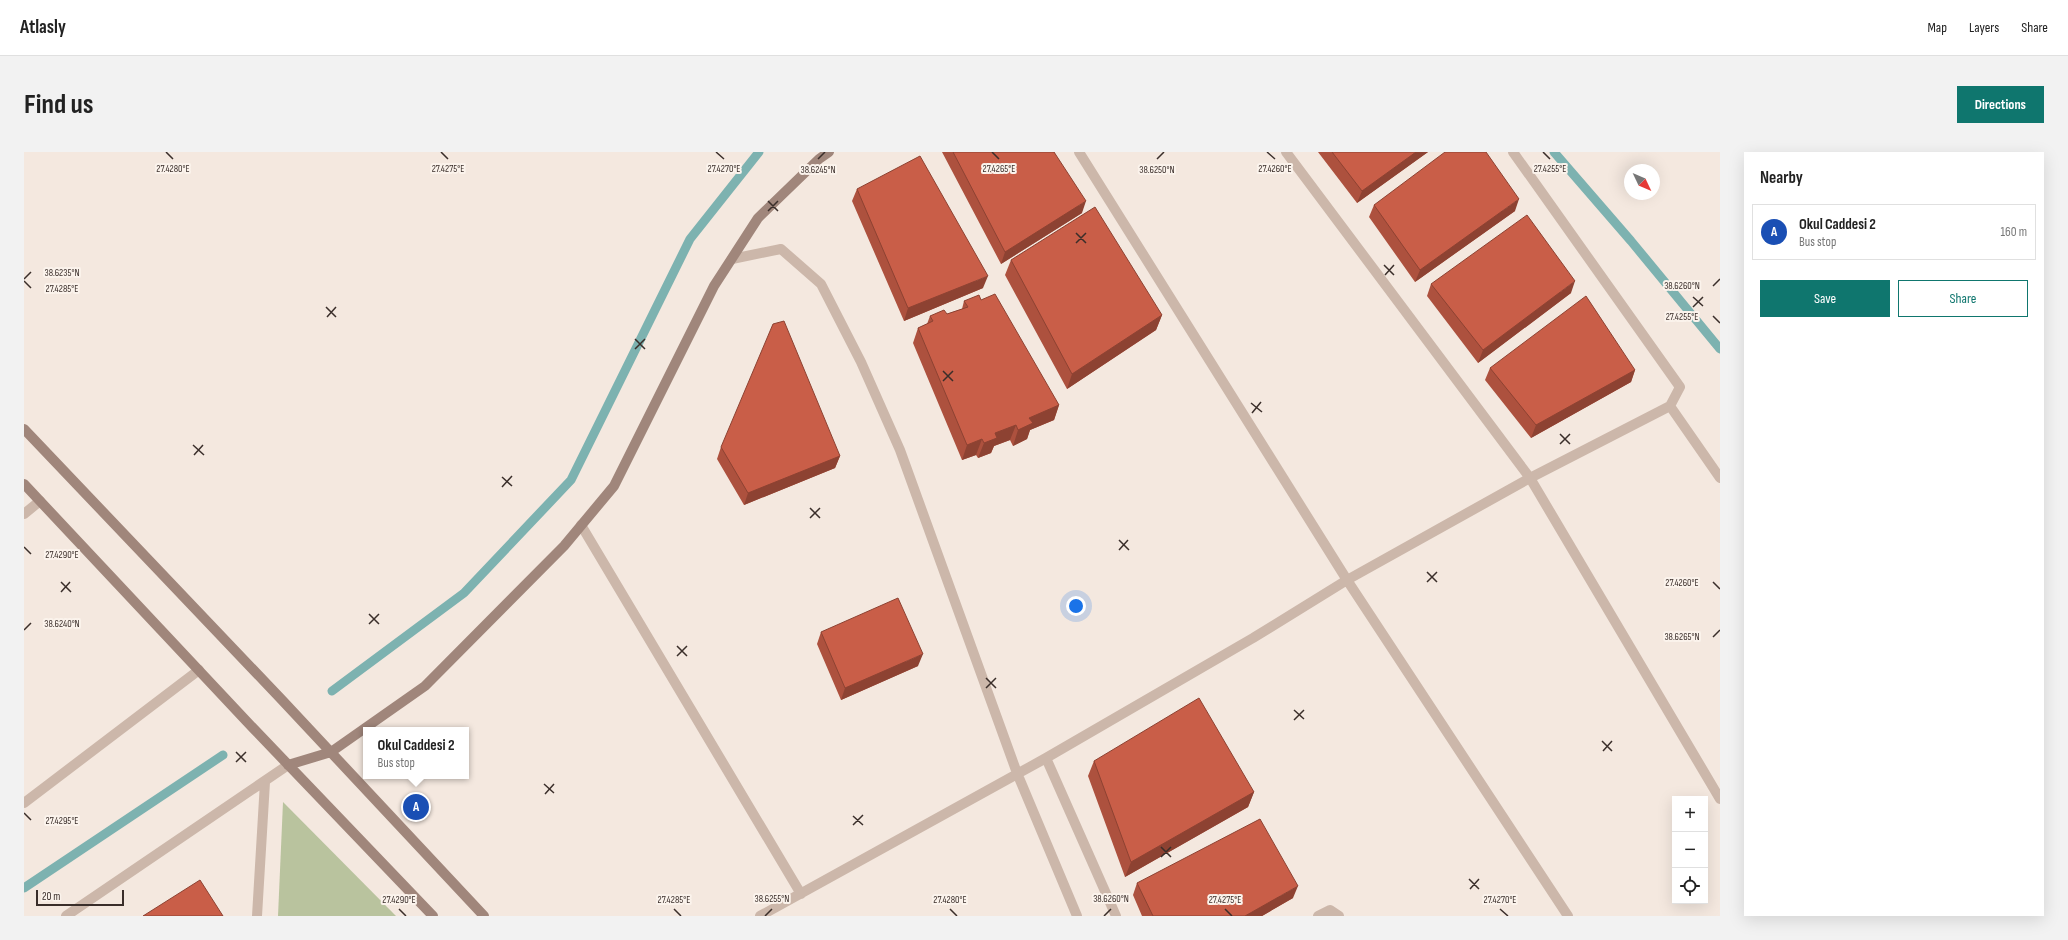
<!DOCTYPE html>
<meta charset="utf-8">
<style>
:root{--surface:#fff;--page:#f2f2f2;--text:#222;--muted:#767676;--line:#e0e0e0;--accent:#0f766e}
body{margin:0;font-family:"Sofia Sans Condensed",sans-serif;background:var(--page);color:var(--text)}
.controls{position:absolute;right:12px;bottom:12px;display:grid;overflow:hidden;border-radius:0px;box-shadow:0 4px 16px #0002}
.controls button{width:36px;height:36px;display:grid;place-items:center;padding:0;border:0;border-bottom:1px solid var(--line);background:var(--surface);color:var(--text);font:20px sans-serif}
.compass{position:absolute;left:1600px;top:12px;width:36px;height:36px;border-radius:50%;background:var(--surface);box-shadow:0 4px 16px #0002;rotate:134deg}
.scale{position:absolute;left:12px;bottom:10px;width:88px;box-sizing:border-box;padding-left:4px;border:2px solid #3a2e2a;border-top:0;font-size:11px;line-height:14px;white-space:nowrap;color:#3a2e2a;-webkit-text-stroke:3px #fbf3ec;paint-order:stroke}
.you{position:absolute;left:1052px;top:454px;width:14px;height:14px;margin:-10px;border:3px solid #fff;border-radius:50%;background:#1a73e8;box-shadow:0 0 0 6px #1a73e833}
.badge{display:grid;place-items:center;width:26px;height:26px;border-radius:50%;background:var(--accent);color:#fff;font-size:13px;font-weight:700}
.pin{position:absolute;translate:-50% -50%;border:2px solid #fff;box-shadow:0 1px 4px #0006}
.popup{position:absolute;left:339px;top:575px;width:106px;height:52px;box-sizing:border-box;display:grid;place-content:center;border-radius:0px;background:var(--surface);filter:drop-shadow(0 1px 3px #0005);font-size:13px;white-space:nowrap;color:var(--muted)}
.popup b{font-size:15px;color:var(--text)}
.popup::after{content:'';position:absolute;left:50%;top:100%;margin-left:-8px;border:8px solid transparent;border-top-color:var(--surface)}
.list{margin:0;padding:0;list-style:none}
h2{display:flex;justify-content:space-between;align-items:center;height:52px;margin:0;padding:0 16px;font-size:17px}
h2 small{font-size:13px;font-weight:400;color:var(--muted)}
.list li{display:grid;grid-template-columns:26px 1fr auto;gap:12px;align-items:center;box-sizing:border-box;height:56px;margin:0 8px 8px;padding:0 8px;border:1px solid var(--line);border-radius:0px}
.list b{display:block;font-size:15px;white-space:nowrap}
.list p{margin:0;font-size:13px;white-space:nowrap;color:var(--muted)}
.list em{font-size:13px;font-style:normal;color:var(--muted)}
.actions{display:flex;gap:8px;padding:12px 16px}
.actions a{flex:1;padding:9px 0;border:1px solid var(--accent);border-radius:0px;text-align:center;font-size:14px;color:var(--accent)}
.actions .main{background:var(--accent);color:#fff}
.icon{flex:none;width:22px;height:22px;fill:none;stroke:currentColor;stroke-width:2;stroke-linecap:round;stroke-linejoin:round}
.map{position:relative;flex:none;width:1696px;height:764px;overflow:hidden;border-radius:0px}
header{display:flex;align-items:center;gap:24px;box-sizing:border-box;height:56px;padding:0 20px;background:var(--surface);border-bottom:1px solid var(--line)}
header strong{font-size:19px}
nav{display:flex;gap:22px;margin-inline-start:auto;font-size:14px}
.intro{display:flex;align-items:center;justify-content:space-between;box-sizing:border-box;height:96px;padding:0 24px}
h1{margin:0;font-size:28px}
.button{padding:10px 18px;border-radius:0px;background:var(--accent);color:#fff;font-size:14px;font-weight:700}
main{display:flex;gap:24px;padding:0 24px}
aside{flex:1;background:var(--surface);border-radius:0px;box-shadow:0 4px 16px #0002}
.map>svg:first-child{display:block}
.park{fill:#b9c39e}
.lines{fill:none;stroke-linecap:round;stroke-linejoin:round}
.stream{stroke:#7db2b0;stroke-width:9}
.street{stroke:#ccb7aa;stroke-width:10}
.secondary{stroke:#a0867b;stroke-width:10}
.wall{fill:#ad513e}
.shaded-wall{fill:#8d4232}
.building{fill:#c95e48;stroke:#8d4232}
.ticks{fill:none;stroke:#3a2e2a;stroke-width:1.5}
.ticks-label{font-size:10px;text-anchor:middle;fill:#3a2e2a;stroke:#fbf3ec;stroke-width:4;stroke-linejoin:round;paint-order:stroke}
</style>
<header>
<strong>Atlasly</strong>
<nav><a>Map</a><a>Layers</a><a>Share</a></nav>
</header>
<div class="intro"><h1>Find us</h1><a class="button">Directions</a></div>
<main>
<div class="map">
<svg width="1696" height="764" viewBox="0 0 1696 764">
<rect width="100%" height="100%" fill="#f4e8df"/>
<path class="park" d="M259 650 372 764H254Z"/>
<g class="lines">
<path class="stream" d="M1530 0 1607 89 1696 197
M308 539 440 441 547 328 666 87 735 0
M0 736 199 603"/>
<path class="street" d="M1055 0 1323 428 1544 764
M1262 0 1506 326 1696 647
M708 107 757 97 797 132 837 210 876 298 993 621 1053 764
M1646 254 1696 326
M0 362 16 349
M557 373 777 742
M1022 606 1092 764
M0 651 175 518
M42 764 264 613
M233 764 241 630
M736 764 1022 606 1229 486 1323 428 1506 326 1646 254 1656 235 1489 0
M1294 764 1306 758 1315 764"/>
<path class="secondary" d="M0 277 258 548 460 764
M0 332 229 576 409 764
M264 613 307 600 401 534 540 394 590 334 690 134 734 66 795 7 805 0"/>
</g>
<path class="wall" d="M918 0H1030L1058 61 977 112Z
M1294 0H1404L1333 51Z
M833 37 959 136 880 169 828 49Z
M1350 53 1491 59 1391 130 1345 65Z
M987 108 1138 163 1132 178 1043 237 981 123Z
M1407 132 1547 141 1454 211 1403 144Z
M957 148 1035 253 1030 268 1006 278 1003 287 989 294 986 288 970 294 967 301 954 306 952 303 938 308 889 191 894 176 903 172 906 164 923 162 938 157 940 149Z
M1466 216 1611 218 1607 230 1507 286 1461 228Z
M697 295 816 304 811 316 720 353 693 307Z
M797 480 894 514 817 548 793 492Z
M1070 609 1230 640 1224 655 1101 725 1064 624Z
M1113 731 1269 746 1238 764H1118L1109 743Z"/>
<path class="shaded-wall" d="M1392 0H1404L1333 51 1338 39Z
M1495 47 1491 59 1391 130 1396 118Z
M1062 49 1058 61 977 112 981 100Z
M964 124 959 136 880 169 884 156Z
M1551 129 1547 141 1454 211 1459 198Z
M1138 163 1132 178 1043 237 1048 222Z
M1611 218 1607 230 1507 286 1512 273Z
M1035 253 1030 268 1006 278 1003 287 989 294 994 278 1005 266Z
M992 273 986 288 970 294 967 301 954 306 960 291 971 281Z
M958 287 952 303 938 308 943 293Z
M816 304 811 316 720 353 724 341Z
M899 502 894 514 817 548 821 536Z
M1230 640 1224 655 1101 725 1107 710Z
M1274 734 1269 746 1238 764H1221Z"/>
<path class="building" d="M929 0H1030L1062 49 981 100Z
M1308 0H1392L1338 39Z
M1421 0H1462L1495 47 1396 118 1350 53Z
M896 4 964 124 884 156 833 37Z
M1071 55 1138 163 1048 222 987 108Z
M1503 63 1551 129 1459 198 1407 132Z
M971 142 1035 253 1005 266 1009 271 994 278 992 273 971 281 973 286 960 291 958 287 943 293 894 176 909 169 906 164 920 158 923 162 944 155 940 149 955 143 957 148Z
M1562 144 1611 218 1512 273 1466 216Z
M760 169 816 304 724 341 697 295 749 172Z
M874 446 899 502 821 536 797 480Z
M1175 546 1230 640 1107 710 1070 609Z
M1236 667 1274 734 1221 764H1129L1113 731Z
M176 728 199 764H119Z"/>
<path class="ticks" d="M142 0 149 7M417 0 424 7M692 0 700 7M968 0 975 7M1243 0 1251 7M1519 0 1526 7M794 7 801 0M1133 7 1140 0M744 49 754 59M744 59 754 49M1052 81 1062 91M1052 91 1062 81M1360 113 1370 123M1361 123 1370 113M0 127 7 120M0 129 7 136M1689 134 1696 127M1669 145 1679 154M302 155 312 165M1669 155 1679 145M1689 164 1696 171M303 165 312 155M611 187 621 197M611 197 621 187M919 219 929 229M919 229 929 219M1227 251 1238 260M1228 261 1237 250M1536 282 1546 292M1536 292 1546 282M169 293 180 303M170 303 179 293M478 325 488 334M478 335 488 324M786 356 796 366M786 366 796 356M1095 388 1105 398M0 395 7 402M1095 398 1104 388M1403 420 1413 430M37 430 47 440M1403 430 1413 420M1689 430 1696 437M37 440 46 430M345 462 355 472M345 472 355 462M0 478 7 471M1689 485 1696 478M653 494 663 504M653 504 663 494M962 526 972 536M962 536 972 526M1270 558 1280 567M1270 568 1280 558M1578 589 1588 599M1579 599 1588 589M212 600 222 610M212 610 222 600M520 632 530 641M521 642 530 632M0 661 7 668M829 664 839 673M829 673 839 663M1137 695 1147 705M1137 705 1147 695M1445 727 1455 737M1446 737 1455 727M375 757 382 764M650 757 657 764M926 757 933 764M1201 757 1208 764M1476 757 1484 764M741 764 748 757M1080 764 1087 757"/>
<g class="ticks-label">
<text x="149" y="20">27.4280°E</text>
<text x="424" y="20">27.4275°E</text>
<text x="700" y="20">27.4270°E</text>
<text x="975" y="20">27.4265°E</text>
<text x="1526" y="20">27.4255°E</text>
<text x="1251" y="20">27.4260°E</text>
<text x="794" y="21">38.6245°N</text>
<text x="1133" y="21">38.6250°N</text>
<text x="38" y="124">38.6235°N</text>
<text x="1658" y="137">38.6260°N</text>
<text x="38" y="140">27.4285°E</text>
<text x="1658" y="168">27.4255°E</text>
<text x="38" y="406">27.4290°E</text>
<text x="1658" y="434">27.4260°E</text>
<text x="38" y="475">38.6240°N</text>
<text x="1658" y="488">38.6265°N</text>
<text x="38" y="672">27.4295°E</text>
<text x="748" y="750">38.6255°N</text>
<text x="1087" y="750">38.6260°N</text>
<text x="375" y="751">27.4290°E</text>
<text x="650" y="751">27.4285°E</text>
<text x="926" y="751">27.4280°E</text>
<text x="1201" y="751">27.4275°E</text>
<text x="1476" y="751">27.4270°E</text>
</g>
</svg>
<div class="controls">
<button>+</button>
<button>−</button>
<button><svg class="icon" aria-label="locate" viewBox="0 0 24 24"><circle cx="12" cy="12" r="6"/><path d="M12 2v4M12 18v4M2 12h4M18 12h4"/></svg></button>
</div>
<svg class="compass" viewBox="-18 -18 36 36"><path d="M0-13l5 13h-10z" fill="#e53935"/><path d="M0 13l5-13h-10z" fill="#767676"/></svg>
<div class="scale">20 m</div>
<div class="you"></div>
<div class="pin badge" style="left:392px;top:655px;background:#1a4fb4">A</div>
<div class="popup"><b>Okul Caddesi 2</b>Bus stop</div>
</div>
<aside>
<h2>Nearby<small></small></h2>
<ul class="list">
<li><span class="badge" style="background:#1a4fb4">A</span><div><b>Okul Caddesi 2</b><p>Bus stop</p></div><em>160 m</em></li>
</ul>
<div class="actions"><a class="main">Save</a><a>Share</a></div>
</aside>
</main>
